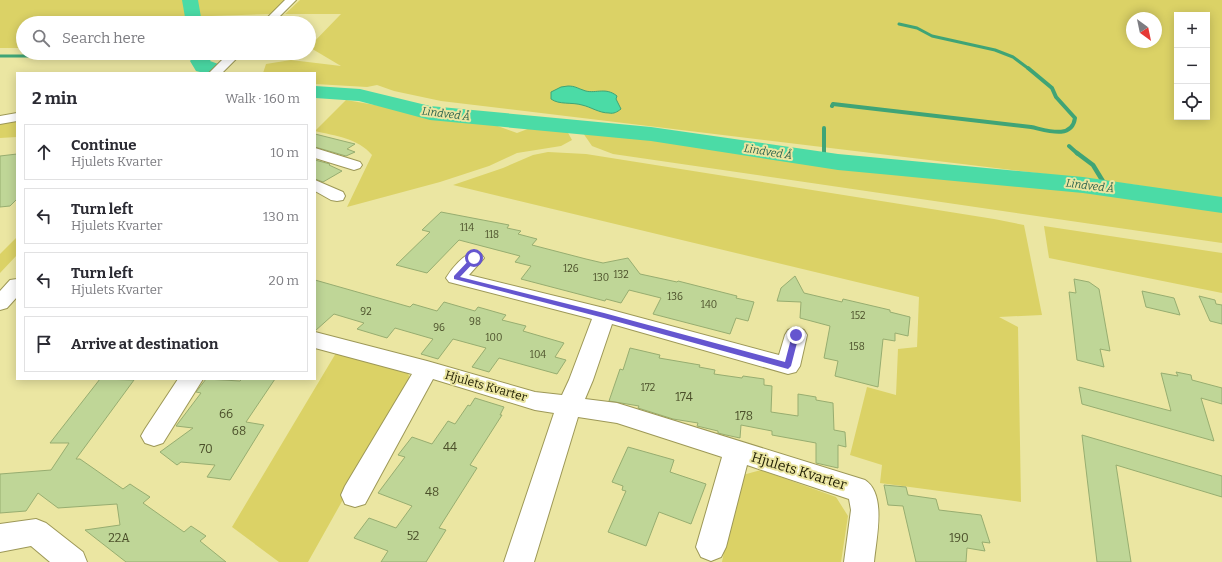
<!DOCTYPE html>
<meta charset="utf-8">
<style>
:root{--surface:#fff;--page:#f2f2f3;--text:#2b2b33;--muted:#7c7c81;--line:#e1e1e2}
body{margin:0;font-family:Bitter,serif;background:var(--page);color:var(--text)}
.controls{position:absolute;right:12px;top:12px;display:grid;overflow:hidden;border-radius:0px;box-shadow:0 2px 10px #0003}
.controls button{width:36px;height:36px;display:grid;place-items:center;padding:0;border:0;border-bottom:1px solid var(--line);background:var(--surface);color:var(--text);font:20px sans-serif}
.compass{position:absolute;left:1126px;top:12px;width:36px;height:36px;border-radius:50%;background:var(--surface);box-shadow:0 2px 10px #0003;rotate:147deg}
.stop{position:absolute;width:12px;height:12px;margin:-9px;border:3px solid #6556cf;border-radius:50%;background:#fff}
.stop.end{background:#6556cf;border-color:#fff;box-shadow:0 1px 4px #0008}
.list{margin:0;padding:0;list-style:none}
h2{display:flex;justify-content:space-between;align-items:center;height:52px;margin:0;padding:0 16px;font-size:17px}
h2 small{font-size:13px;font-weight:400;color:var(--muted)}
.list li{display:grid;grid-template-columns:26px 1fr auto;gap:12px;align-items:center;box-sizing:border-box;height:56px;margin:0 8px 8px;padding:0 8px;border:1px solid var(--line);border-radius:0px}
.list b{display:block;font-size:15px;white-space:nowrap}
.list p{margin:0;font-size:13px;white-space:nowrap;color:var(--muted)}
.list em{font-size:13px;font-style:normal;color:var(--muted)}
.icon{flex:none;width:22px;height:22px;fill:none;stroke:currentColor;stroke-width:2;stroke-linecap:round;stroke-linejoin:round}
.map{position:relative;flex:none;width:1222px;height:562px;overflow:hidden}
.search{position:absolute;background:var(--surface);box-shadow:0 2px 10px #0003;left:16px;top:16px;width:300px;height:44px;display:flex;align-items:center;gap:10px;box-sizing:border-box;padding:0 14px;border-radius:22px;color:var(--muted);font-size:15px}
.panel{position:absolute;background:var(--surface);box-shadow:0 2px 10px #0003;left:16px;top:72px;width:300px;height:308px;border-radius:0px}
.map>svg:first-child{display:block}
.green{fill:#dbd266;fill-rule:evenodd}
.water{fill:#4bdba6;stroke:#3fa476}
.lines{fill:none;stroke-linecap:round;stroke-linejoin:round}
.stream-far2{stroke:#3fa476;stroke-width:3}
.stream-far1{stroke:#3fa476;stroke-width:4}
.stream{stroke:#3fa476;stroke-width:4.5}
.river{fill:#4bdba6;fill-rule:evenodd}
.building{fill:#bfd697;stroke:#97ad70}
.minor-casing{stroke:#9d9857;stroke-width:2}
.minor{fill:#fff;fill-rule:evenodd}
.route{fill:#6556cf}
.labels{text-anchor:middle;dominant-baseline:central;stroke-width:4;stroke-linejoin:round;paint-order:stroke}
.number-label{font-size:10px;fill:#4b4f2a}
.far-water-label{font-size:11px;font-style:italic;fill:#2d644e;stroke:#ebe6a2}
.street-label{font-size:12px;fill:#242206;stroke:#ebe6a2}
.near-number-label{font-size:12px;fill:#4b4f2a}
.near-street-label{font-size:14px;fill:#242206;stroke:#ebe6a2}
</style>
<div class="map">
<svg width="1222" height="562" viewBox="0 0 1222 562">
<rect width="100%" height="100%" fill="#ebe6a2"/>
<path class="green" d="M0 0H285L271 14 211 16 188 20 189 23H23V48H0Z
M300 0H1222V198L1189 195 1137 185 441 101 394 91 377 85 367 87 315 84V73H263L266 64 291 60 341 66 309 47 341 14H285ZM1177 15H1207V117H1177ZM1132 18H1156V42H1132Z
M346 100 445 117 492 124 517 133 533 127 567 131 572 140 561 146 517 153 489 166 440 182 347 207 372 155C358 138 335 136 315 131Z
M17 119V137L0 138V122Z
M583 133 670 139 857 167 1096 188 1222 209V243L613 154 592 146Z
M548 152 586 154 994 219 1024 225 1042 315 999 317 1018 327 1021 502 880 483 882 465 850 455 867 387 896 395 898 349 917 347 919 297 453 185 503 168 533 155Z
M1044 226 1222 253V293L1049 258Z
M17 237V255L0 273V254Z
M336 353 407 369 410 380 308 562H279L232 527Z
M761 470 836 497 848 516 841 562H722L739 476Z"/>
<path class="water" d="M568 86C575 86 577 88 583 90 594 95 605 86 617 96L616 99 621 109C617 112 614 114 609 113 599 113 591 107 582 105 572 102 559 105 551 99V92L561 87Z"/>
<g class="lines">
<path class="stream-far2" d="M899 24 917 28 932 36 995 50 1013 57 1029 69
M0 56H87L149 53"/>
<path class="stream-far1" d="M832 106 833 104 1031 127C1046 130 1072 140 1075 118L1056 97 1052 88 1028 68
M824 128V154
M1069 146 1078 154"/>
<path class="stream" d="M824 153V160
M1077 153 1093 165 1107 188"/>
<path class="river" d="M182 0H198L202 23H186Z
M197 53H216L210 61 221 65 224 69 221 73H204L196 71 190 61Z
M315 86 360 89 430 106 651 127 838 154 1083 177 1222 197V213L1083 193 838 170 651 141 430 120 359 101 315 98Z"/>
</g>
<path class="building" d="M315 134 355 144 347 149 355 152 346 156 315 147Z
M17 154V199L10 206 0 207V156Z
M315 160 330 164 329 165 342 171 323 182 315 179Z
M441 212 509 225 507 228 521 231 518 234 537 239 532 245 586 259 603 263 628 258 640 274 677 282 678 281 737 296 736 298 754 302 748 321 736 318 730 334 653 314 661 298 629 290 621 303 606 299 605 301 521 279 531 266 515 262 520 256 459 240 427 273 396 265 430 232 422 230Z
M795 276 804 293 842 302 843 299 890 310V312L910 317 908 336 895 333V341L883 339 878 387 835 376 838 361 824 358 830 326 800 318 801 302 777 301 781 288Z
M1074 279 1089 282 1099 289 1110 351 1100 349 1104 367 1077 360 1069 292 1076 293Z
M315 280 410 307 413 304 437 311 444 302 475 311 478 307 506 315 502 320 526 326 523 331 564 343 555 357 566 360 557 374 499 358 489 372 472 367 486 348 453 339 438 359 421 354 433 339 395 328 387 338 357 329 364 323 334 314 315 331Z
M1142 291 1174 298 1180 315 1146 307Z
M1199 296 1215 300 1216 304 1222 305V324L1210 321Z
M630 348 660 355 659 358 700 365 699 367 715 370 714 374 742 378 743 376 764 379V385L772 386 771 412 798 416V394L816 397V400L833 403 834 430 845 432 846 447 838 445V468L816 463V443L772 435V431L741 425 740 438 726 435 718 433V431L697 426 698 423 673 419 638 408 639 406 609 401 620 369 623 370Z
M1176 372 1191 375 1192 380 1222 388V404L1201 398 1214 441 1082 404 1079 387 1171 411 1161 373 1178 376Z
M100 379 134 380 76 459H80L123 489 130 484 136 488 150 497 143 503 184 532 191 526 206 536 200 541 226 562H126L85 530 120 525 117 504 58 508 38 493 26 511 0 513V474L51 470 69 443H50Z
M206 379 240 381 242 379H275L246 422 264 425 230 480 207 477 215 465 181 462 177 465 160 452 193 428 176 426 201 393 196 392Z
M475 398 504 407 500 415H502L470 465 477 468 439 528 446 530 426 562H381L388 551 354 538 369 518 396 528 412 506 378 493 405 457 398 455 412 437 432 444 448 421 455 424 468 405 470 406Z
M1082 435 1222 476V497L1116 465 1131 562H1097Z
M628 447 674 460 670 472 706 484 691 524 659 512 646 546 608 532 626 491 622 490 623 486 612 482Z
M884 485 906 487 908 495 936 499 939 510 981 515 990 543 982 542 985 551 967 548 966 562H916L903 506 888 505Z"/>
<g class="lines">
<defs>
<path id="minor" d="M285 0H296L273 23H262Z
M229 53H242L222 73H209Z
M17 113V121L0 124V116Z
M315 148 360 162 362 165 360 168 354 170 315 158Z
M315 180 343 192 345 196 343 200 337 201 331 200 315 191Z
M474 252 481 254 484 258 469 275 604 308 779 355 785 335 788 330 796 327 804 330 807 335 800 366 796 372 788 374 612 324 593 380 585 399 617 403 865 480C887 494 876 539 874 562H844L851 510 849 499 747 465 726 547 721 557 711 561 701 557 696 547 722 457 617 423 578 417 534 562H504L554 413 535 410 433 379 365 504 355 507 345 504 341 495 345 486 412 374 315 348V332L427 361 535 392 562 395 569 380 592 319 449 282 446 278C452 268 463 255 474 252Z
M17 279V297L7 308 0 310V291L10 280Z
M178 379H203L163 443 154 446 145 443 141 436 145 429Z
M36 519 46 523 83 552 87 562H50L31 546 0 552V524Z"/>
</defs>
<use href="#minor" class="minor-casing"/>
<use href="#minor" class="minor"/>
</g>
<path class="route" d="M472 257 478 258 460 277 604 313 785 362 792 335 793 334H798L799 335 791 366 788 369 604 318 454 279V276Z"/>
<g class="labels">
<g class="number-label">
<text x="467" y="228">114</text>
<text x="492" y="235">118</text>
<text x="571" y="269">126</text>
<text x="621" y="275">132</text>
<text x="601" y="278">130</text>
<text x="675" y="297">136</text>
<text x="709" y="305">140</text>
<text x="366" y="312">92</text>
<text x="858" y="316">152</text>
<text x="475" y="322">98</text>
<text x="439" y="328">96</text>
<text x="494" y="338">100</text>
<text x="857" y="347">158</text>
<text x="538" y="355">104</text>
<text x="648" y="388">172</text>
</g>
<g class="far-water-label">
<text transform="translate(446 114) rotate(7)">Lindved Å</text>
<text transform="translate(768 152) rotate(9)">Lindved Å</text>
<text transform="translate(1090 186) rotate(7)">Lindved Å</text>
</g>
<g class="street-label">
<text transform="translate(486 386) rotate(16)">Hjulets Kvarter</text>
</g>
<g class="near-number-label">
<text x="684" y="397">174</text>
<text x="226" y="414">66</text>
<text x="744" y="416">178</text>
<text x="239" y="431">68</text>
<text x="450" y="447">44</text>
<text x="206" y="449">70</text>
<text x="432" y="492">48</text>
<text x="413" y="536">52</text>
<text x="119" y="538">22A</text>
<text x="959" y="538">190</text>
</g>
<g class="near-street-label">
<text transform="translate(799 471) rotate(17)">Hjulets Kvarter</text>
</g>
</g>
</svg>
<div class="controls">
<button>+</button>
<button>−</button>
<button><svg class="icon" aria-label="locate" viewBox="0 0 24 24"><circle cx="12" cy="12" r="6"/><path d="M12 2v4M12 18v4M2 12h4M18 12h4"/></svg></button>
</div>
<svg class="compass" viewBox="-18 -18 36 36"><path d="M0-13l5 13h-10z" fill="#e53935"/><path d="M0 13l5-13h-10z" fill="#7c7c81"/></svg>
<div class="stop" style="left:474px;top:258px"></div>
<div class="stop end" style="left:796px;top:335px"></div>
<div class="search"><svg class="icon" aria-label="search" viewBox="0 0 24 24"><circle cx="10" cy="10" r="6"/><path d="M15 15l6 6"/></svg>Search here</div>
<section class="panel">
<h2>2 min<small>Walk · 160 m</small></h2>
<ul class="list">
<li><svg class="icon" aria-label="ahead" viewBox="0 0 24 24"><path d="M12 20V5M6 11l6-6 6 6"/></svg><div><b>Continue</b><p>Hjulets Kvarter</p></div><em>10 m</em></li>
<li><svg class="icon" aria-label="left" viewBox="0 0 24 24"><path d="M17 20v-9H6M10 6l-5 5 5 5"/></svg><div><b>Turn left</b><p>Hjulets Kvarter</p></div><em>130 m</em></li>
<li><svg class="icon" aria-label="left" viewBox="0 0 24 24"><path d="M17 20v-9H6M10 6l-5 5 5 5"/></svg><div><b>Turn left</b><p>Hjulets Kvarter</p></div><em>20 m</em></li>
<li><svg class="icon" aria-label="arrive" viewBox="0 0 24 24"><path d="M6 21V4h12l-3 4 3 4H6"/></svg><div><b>Arrive at destination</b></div></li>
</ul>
</section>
</div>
